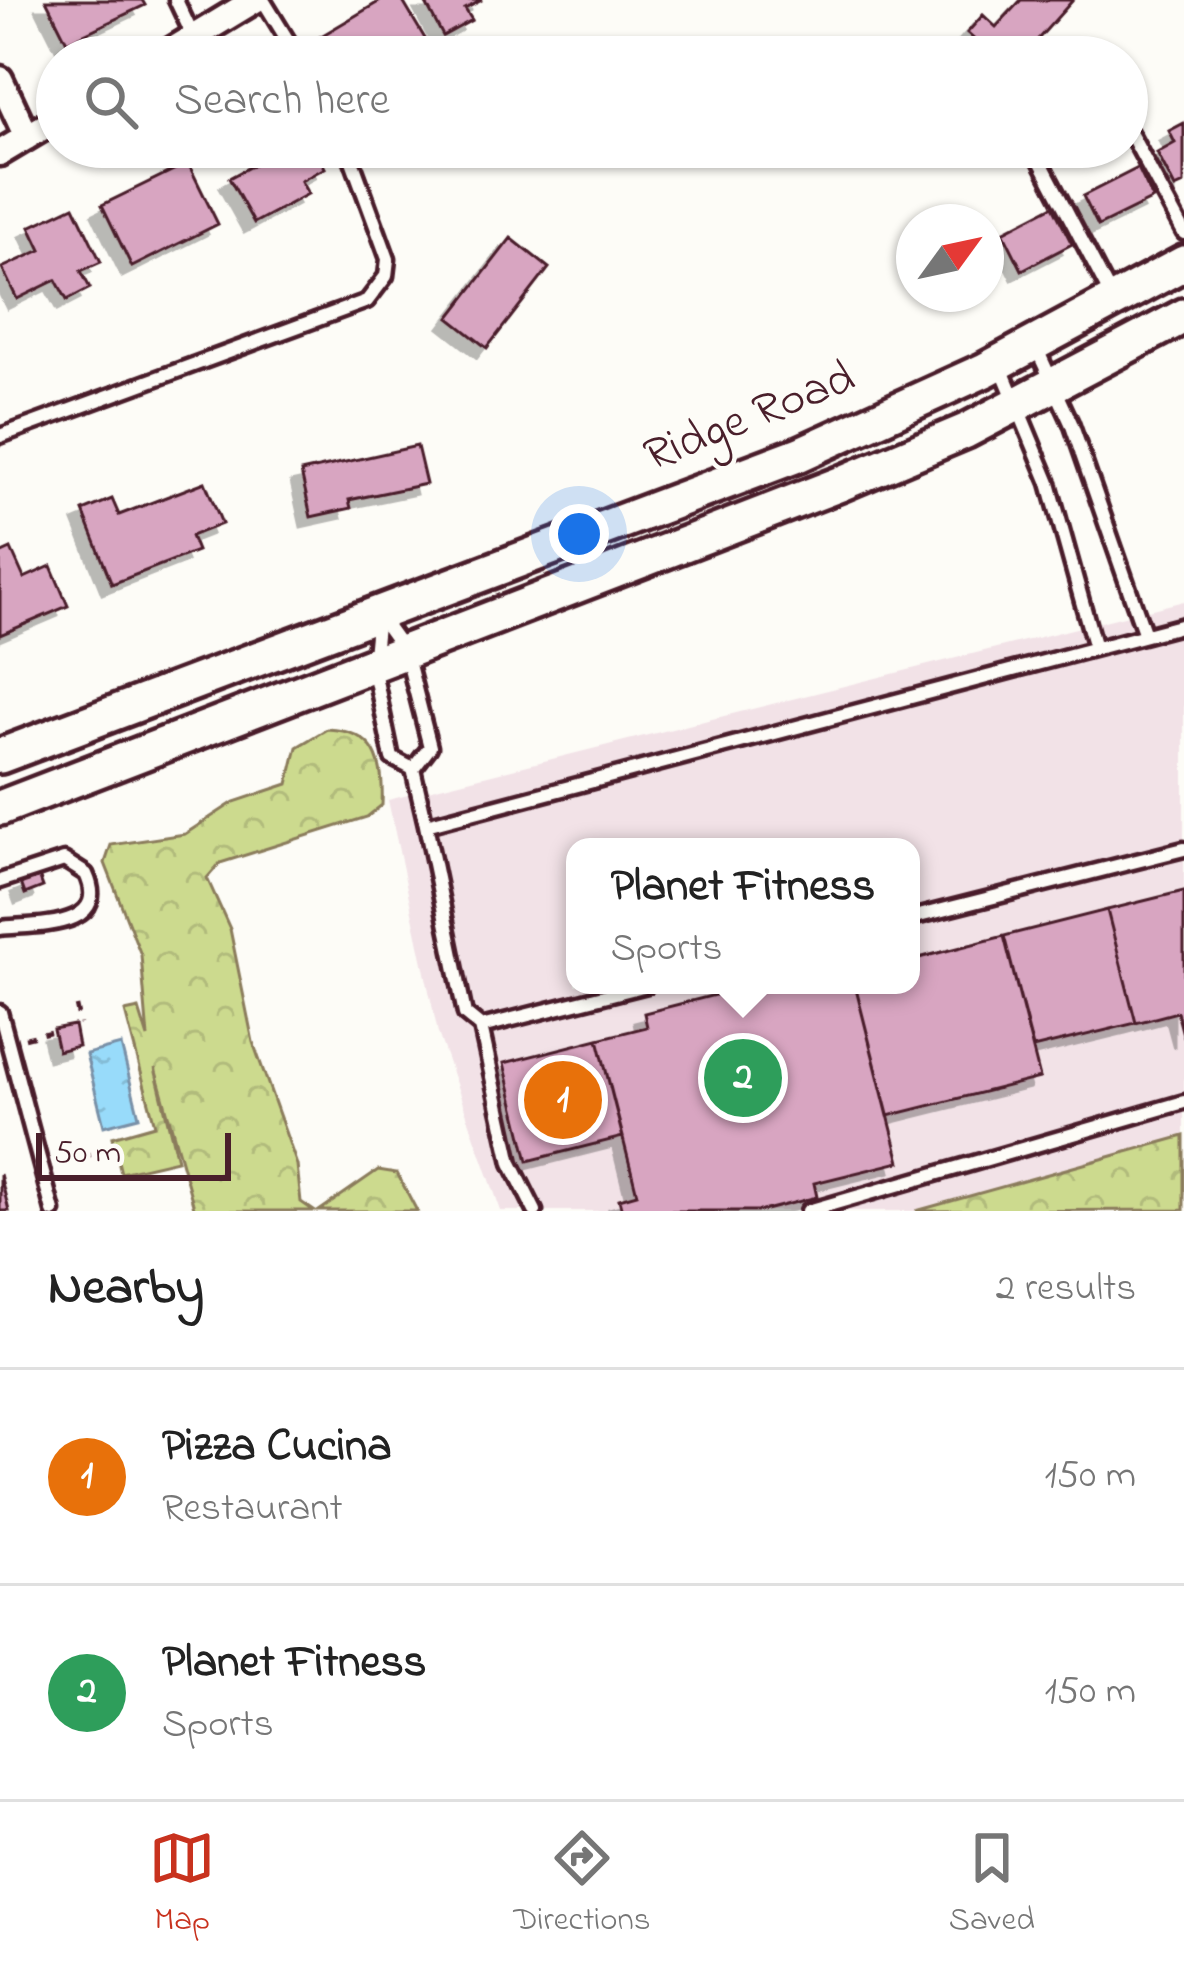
<!DOCTYPE html>
<style>
:root{--surface:#fff;--page:#f2f2f2;--text:#222;--muted:#767676;--line:#e0e0e0;--accent:#c8321e}
body{margin:0;font-family:"Indie Flower",sans-serif;background:var(--page);color:var(--text)}
.compass{position:absolute;left:896px;top:204px;width:108px;height:108px;border-radius:50%;background:var(--surface);box-shadow:0 3px 9px #0004;rotate:57deg}
.scale{position:absolute;left:36px;bottom:30px;width:195px;box-sizing:border-box;padding-left:12px;border:6px solid #4a1f2b;border-top:0;font-size:33px;line-height:42px;white-space:nowrap;color:#4a1f2b;-webkit-text-stroke:9px #fdfcf7;paint-order:stroke}
.you{position:absolute;left:579px;top:534px;width:42px;height:42px;margin:-30px;border:9px solid #fff;border-radius:50%;background:#1a73e8;box-shadow:0 0 0 18px #1a73e833}
.badge{display:grid;place-items:center;width:78px;height:78px;border-radius:50%;background:var(--accent);color:#fff;font-size:39px;font-weight:700}
.pin{position:absolute;translate:-50% -50%;border:6px solid #fff;box-shadow:0 3px 12px #0006}
.popup{position:absolute;left:566px;top:838px;width:354px;height:156px;box-sizing:border-box;display:grid;place-content:center;border-radius:24px;background:var(--surface);filter:drop-shadow(0 3px 9px #0005);font-size:39px;white-space:nowrap;color:var(--muted)}
.popup b{font-size:45px;color:var(--text)}
.popup::after{content:'';position:absolute;left:50%;top:100%;margin-left:-24px;border:24px solid transparent;border-top-color:var(--surface)}
.list{margin:0;padding:0;list-style:none}
h2{display:flex;justify-content:space-between;align-items:center;height:156px;margin:0;padding:0 48px;font-size:51px}
h2 small{font-size:39px;font-weight:400;color:var(--muted)}
.list li{display:grid;grid-template-columns:78px 1fr auto;gap:36px;align-items:center;box-sizing:border-box;height:216px;padding:0 48px;border-top:3px solid var(--line)}
.list b{display:block;font-size:45px;white-space:nowrap}
.list p{margin:0;font-size:39px;white-space:nowrap;color:var(--muted)}
.list em{font-size:39px;font-style:normal;color:var(--muted)}
.icon{flex:none;width:66px;height:66px;fill:none;stroke:currentColor;stroke-width:2;stroke-linecap:round;stroke-linejoin:round}
.map{position:relative;flex:none;width:1184px;height:1211px;overflow:hidden}
.search{position:absolute;background:var(--surface);box-shadow:0 3px 9px #0004;left:36px;right:36px;top:36px;height:132px;display:flex;align-items:center;gap:30px;box-sizing:border-box;padding:0 42px;border-radius:66px;color:var(--muted);font-size:45px}
.sheet{height:588px;background:var(--surface)}
nav{display:flex;justify-content:space-around;align-items:center;box-sizing:border-box;height:168px;border-top:3px solid var(--line);background:var(--surface);font-size:33px;color:var(--muted)}
nav a{display:grid;justify-items:center;gap:6px}
nav .on{color:var(--accent)}
.map>svg:first-child{display:block}
.built{fill:#f2e2e7;fill-rule:evenodd}
.forest{fill:url(#forest-crowns);stroke:#8b7c5c;stroke-width:3}
.water{fill:url(#water-ripples);stroke:#7990a7;stroke-width:3}
.building{fill:#d8a5c1;stroke:#4a1f2b;stroke-width:3;filter:url(#shadow)}
.lines{fill:none;stroke-linecap:round;stroke-linejoin:round}
.lane-casing{stroke:#4a1f2b;stroke-width:21}
.street-casing{stroke:#4a1f2b;stroke-width:33}
.secondary-casing{stroke:#4a1f2b;stroke-width:42}
.path{stroke:#4a1f2b;stroke-width:4.5;stroke-dasharray:9 9;stroke-linecap:butt}
.lane{stroke:#fdfcf7;stroke-width:12}
.street{stroke:#fdfcf7;stroke-width:24}
.secondary{stroke:#fdfcf7;stroke-width:33}
.labels{text-anchor:middle;dominant-baseline:central;stroke-width:9;stroke-linejoin:round;paint-order:stroke}
.street-label{font-size:48px;fill:#4a1f2b;stroke:#fdfcf7}
</style>
<div class="map">
<svg width="1184" height="1211" viewBox="0 0 1184 1211">
<defs>
<pattern id="forest-crowns" width="20" height="18" patternUnits="userSpaceOnUse" patternTransform="scale(3)"><rect width="20" height="18" fill="#ccda8e"/><path d="M2 6a3 3 0 1 1 6 0M12 15a3 3 0 1 1 6 0" fill="none" stroke="#b1bb7b"/></pattern>
<pattern id="water-ripples" width="26" height="14" patternUnits="userSpaceOnUse" patternTransform="scale(3)"><rect width="26" height="14" fill="#98dbfa"/><path d="M2 4q2-2 4 0t4 0M15 11q2-2 4 0t4 0" fill="none" stroke="#84bcd6"/></pattern>
<filter id="shadow"><feDropShadow dx="-10" dy="10" stdDeviation="0" flood-color="#0004"/></filter>
</defs>
<rect width="100%" height="100%" fill="#fdfcf7"/>
<filter id="ink" filterUnits="userSpaceOnUse"><feTurbulence type="fractalNoise" baseFrequency=".00833" numOctaves="2"/><feDisplacementMap in="SourceGraphic" scale="24" xChannelSelector="R" yChannelSelector="G"/><feConvolveMatrix kernelMatrix="1 2 1 2 8 2 1 2 1" color-interpolation-filters="sRGB"/></filter>
<g filter="url(#ink)">
<path class="built" d="M1184 601V1142L923 1211H501L438 1033 388 800ZM575 847H911V985H575Z"/>
<path class="forest" d="M327 729C377 731 384 762 382 805L367 817 220 863 207 878 230 929 253 1042 297 1165 301 1202 314 1211H195L155 1068 177 1160 121 1173 112 1137 155 1125 125 1012 139 1009 148 1038 141 955 105 863 111 845 185 834 234 802 288 784 297 747Z
M1184 1136V1210L916 1211Z
M378 1170 397 1173 417 1211H319Z"/>
<path class="water" d="M121 1045 139 1117 104 1126 86 1054Z"/>
<path class="building" d="M46 0H142L145 5 67 42Z
M382 0H402L430 47 414 57H320L311 42Z
M424 0H482L465 9 472 20 443 36Z
M1021 0H1073L1022 57H994L967 33 983 15 996 27Z
M1184 123V184L1175 188 1157 153 1175 143 1169 131Z
M286 147 293 158 314 147 325 168 301 181 308 194 254 223 229 178Z
M188 163 218 224 132 267 102 205Z
M1138 168 1153 199 1098 226 1083 196Z
M74 206 101 262 81 271 90 288 67 300 56 280 17 299 2 268 41 250 30 227Z
M1053 206 1072 244 1022 270 1003 232Z
M511 238 549 268 487 348 449 318Z
M417 446 426 484 349 500 351 508 311 517 301 472Z
M205 482 222 524 191 536 197 551 112 584 83 511 112 499 119 515Z
M11 549 24 578 51 566 68 606 0 635V554Z
M39 876 43 887 25 894 21 883Z
M1184 891V1038L1177 1012 1136 1023 1107 910Z
M1107 910 1136 1023 1033 1048 1004 936Z
M1004 936 1040 1078 888 1116 855 985H911V960Z
M754 985H855L900 1162 814 1183 817 1197 762 1211H622L619 1199 637 1194 598 1039 647 1027 644 1013Z
M74 1025 78 1046 58 1051 53 1029Z
M598 1039 623 1137 528 1161 504 1063Z
M0 1174 9 1211H0Z"/>
<g class="lines">
<defs>
<path id="lane" d="M176 0 193 36
M263 0 298 57
M1127 127 1184 233
M1033 147 1113 300
M1035 345 1071 423 1145 635
M1000 365 1049 483 1095 648
M0 436 367 301 386 276 388 259 347 147
M413 769 392 758 373 666 378 614 406 653 430 747 413 769 426 825 1184 625
M426 825 465 1014 481 1027 647 985
M0 881 64 860 86 874C112 930 33 924 0 928
M911 918 1184 849
M0 1012 53 1211
M481 1027 511 1163 535 1211
M808 1211 1184 1102"/>
<path id="street" d="M161 57 255 0
M0 79 27 137
M0 153 57 119"/>
<path id="secondary" d="M0 756 800 454 985 370 1184 263
M0 808 840 484 966 431 1184 316"/>
</defs>
<use href="#lane" class="lane-casing"/>
<use href="#street" class="street-casing"/>
<use href="#secondary" class="secondary-casing"/>
<path class="path" d="M76 1006 80 1024
M25 1038 50 1032
M82 1157 115 1149"/>
<use href="#lane" class="lane"/>
<use href="#street" class="street"/>
<use href="#secondary" class="secondary"/>
</g>
</g>
<g class="labels">
<g class="street-label">
<text transform="translate(750 418) rotate(-22)">Ridge Road</text>
</g>
</g>
</svg>
<svg class="compass" viewBox="-18 -18 36 36"><path d="M0-13l5 13h-10z" fill="#e53935"/><path d="M0 13l5-13h-10z" fill="#767676"/></svg>
<div class="scale">50 m</div>
<div class="you"></div>
<div class="pin badge" style="left:563px;top:1100px;background:#e8710a">1</div>
<div class="pin badge" style="left:743px;top:1078px;background:#2e9e5b">2</div>
<div class="popup"><b>Planet Fitness</b>Sports</div>
<div class="search"><svg class="icon" aria-label="search" viewBox="0 0 24 24"><circle cx="10" cy="10" r="6"/><path d="M15 15l6 6"/></svg>Search here</div>
</div>
<section class="sheet">
<h2>Nearby<small>2 results</small></h2>
<ul class="list">
<li><span class="badge" style="background:#e8710a">1</span><div><b>Pizza Cucina</b><p>Restaurant</p></div><em>150 m</em></li>
<li><span class="badge" style="background:#2e9e5b">2</span><div><b>Planet Fitness</b><p>Sports</p></div><em>150 m</em></li>
</ul>
</section>
<nav>
<a class="on"><svg class="icon" aria-label="map" viewBox="0 0 24 24"><path d="M3 6l6-2 6 2 6-2v14l-6 2-6-2-6 2zM9 4v14M15 6v14"/></svg>Map</a>
<a><svg class="icon" aria-label="directions" viewBox="0 0 24 24"><path d="M12 3l9 9-9 9-9-9zM9 14v-3h6M13 9l2 2-2 2"/></svg>Directions</a>
<a><svg class="icon" aria-label="saved" viewBox="0 0 24 24"><path d="M7 4h10v16l-5-4-5 4z"/></svg>Saved</a>
</nav>
